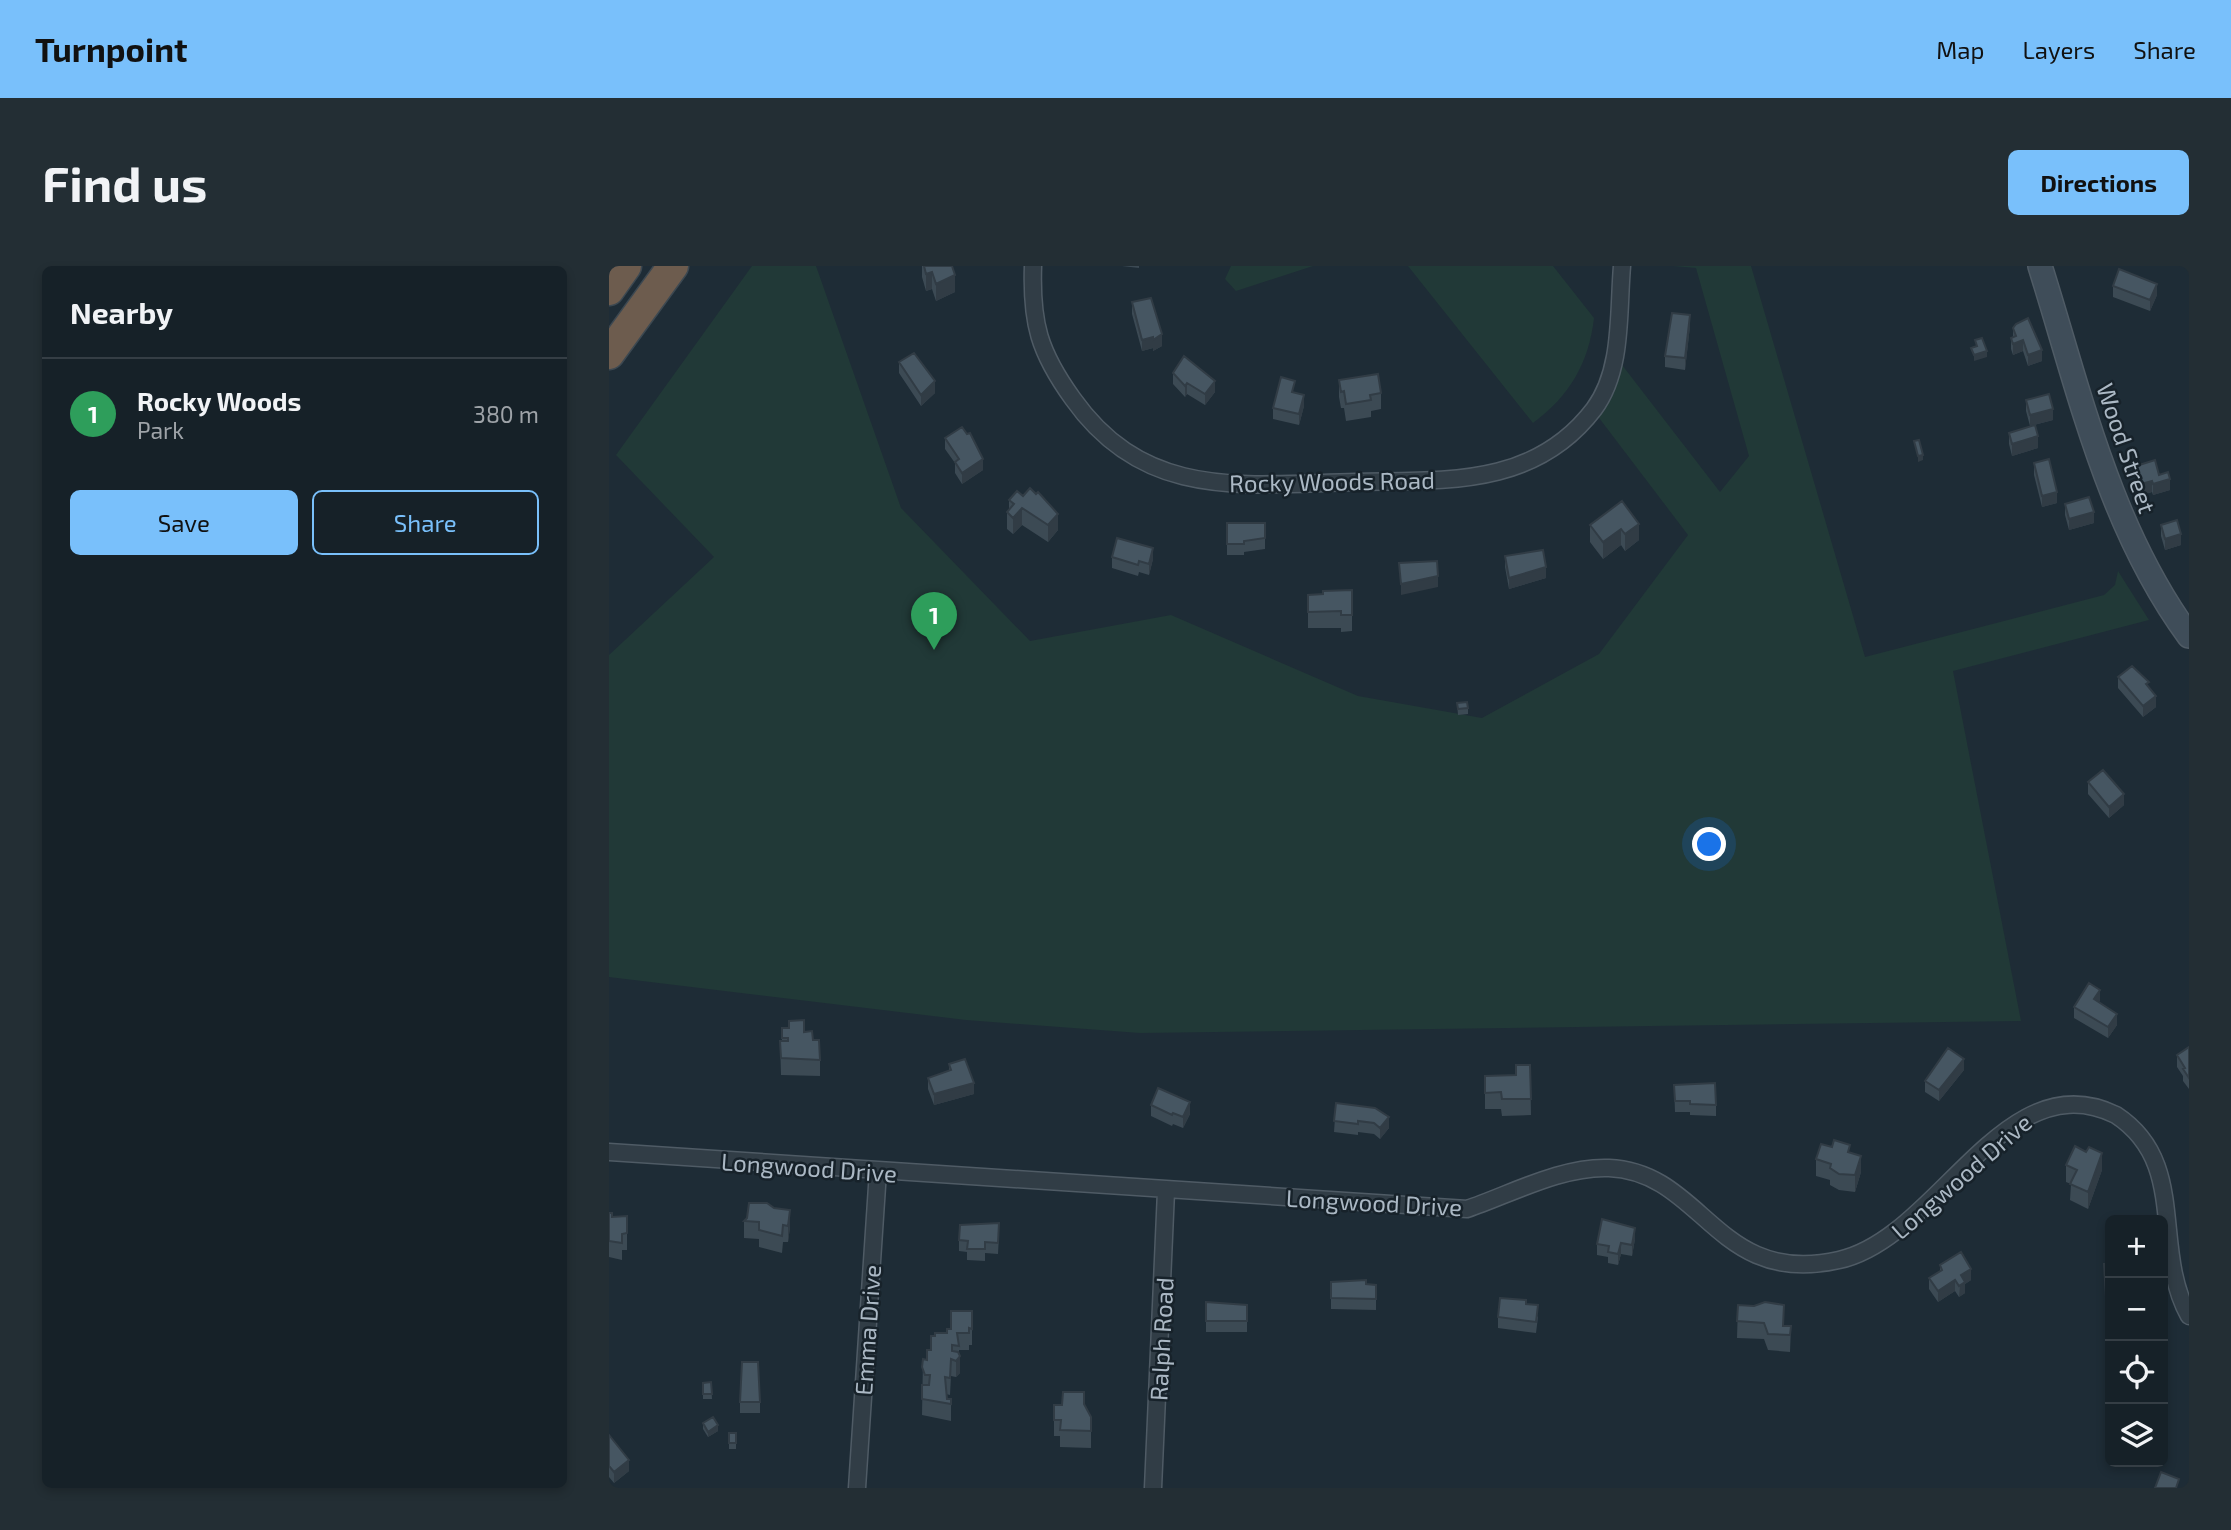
<!DOCTYPE html>
<meta charset="utf-8">
<style>
:root{--surface:#162128;--page:#232e34;--text:#f1f3f6;--muted:#9ea3a8;--line:#353e45;--accent:#79c0fb}
body{margin:0;font-family:"Exo 2",sans-serif;background:var(--page);color:var(--text)}
.controls{position:absolute;right:21px;bottom:21px;display:grid;overflow:hidden;border-radius:10px;box-shadow:0 4px 10px #0003}
.controls button{width:63px;height:63px;display:grid;place-items:center;padding:0;border:0;border-bottom:2px solid var(--line);background:var(--surface);color:var(--text);font:35px sans-serif}
.you{position:absolute;left:1101px;top:579px;width:24px;height:24px;margin:-18px;border:5px solid #fff;border-radius:50%;background:#1a73e8;box-shadow:0 0 0 10px #1a73e833}
.badge{display:grid;place-items:center;width:46px;height:46px;border-radius:50%;background:var(--accent);color:#fff;font-size:23px;font-weight:700}
.pin{position:absolute;translate:-50% -58px;filter:drop-shadow(0 2px 4px #0008)}
.pin::after{content:'';position:absolute;top:37px;width:24px;height:21px;background:inherit;clip-path:polygon(0 0,100% 0,50% 100%)}
.list{margin:0;padding:0;list-style:none}
h2{display:flex;justify-content:space-between;align-items:center;height:91px;margin:0;padding:0 28px;font-size:30px}
h2 small{font-size:23px;font-weight:400;color:var(--muted)}
.list li{display:grid;grid-template-columns:46px 1fr auto;gap:21px;align-items:center;box-sizing:border-box;height:112px;padding:0 28px;border-top:2px solid var(--line)}
.list b{display:block;font-size:26px;white-space:nowrap}
.list p{margin:0;font-size:23px;white-space:nowrap;color:var(--muted)}
.list em{font-size:23px;font-style:normal;color:var(--muted)}
.actions{display:flex;gap:14px;padding:21px 28px}
.actions a{flex:1;padding:16px 0;border:2px solid var(--accent);border-radius:10px;text-align:center;font-size:24px;color:var(--accent)}
.actions .main{background:var(--accent);color:#111}
.icon{flex:none;width:38px;height:38px;fill:none;stroke:currentColor;stroke-width:2;stroke-linecap:round;stroke-linejoin:round}
.map{position:relative;flex:none;width:1580px;height:1222px;overflow:hidden;border-radius:10px}
header{display:flex;align-items:center;gap:42px;box-sizing:border-box;height:98px;padding:0 35px;background:var(--accent);color:#111}
header strong{font-size:33px}
nav{display:flex;gap:38px;margin-inline-start:auto;font-size:24px}
.intro{display:flex;align-items:center;justify-content:space-between;box-sizing:border-box;height:168px;padding:0 42px}
h1{margin:0;font-size:49px}
.button{padding:18px 32px;border-radius:10px;background:var(--accent);color:#111;font-size:24px;font-weight:700}
main{display:flex;gap:42px;padding:0 42px}
aside{flex:1;background:var(--surface);border-radius:10px;box-shadow:0 4px 10px #0003}
.map>svg:first-child{display:block}
.green{fill:#213937}
.lines{fill:none;stroke-linecap:round;stroke-linejoin:round}
.street-casing{stroke:#4f5b65;stroke-width:19}
.secondary-casing{stroke:#4f5b65;stroke-width:26}
.highway-casing{stroke:#3c4851;stroke-width:33}
.street{stroke:#313d46;stroke-width:16}
.secondary{stroke:#3f4d59;stroke-width:23}
.highway{stroke:#6d5c4e;stroke-width:30}
.wall{fill:#3c4a54}
.shaded-wall{fill:#313c45}
.building{fill:#465662;stroke:#313c45;stroke-width:2}
.labels{text-anchor:middle;dominant-baseline:central;stroke-width:5;stroke-linejoin:round;paint-order:stroke}
.street-label{font-size:24px;fill:#abb8c4;stroke:#17222a}
</style>
<header>
<strong>Turnpoint</strong>
<nav><a>Map</a><a>Layers</a><a>Share</a></nav>
</header>
<div class="intro"><h1>Find us</h1><a class="button">Directions</a></div>
<main>
<aside>
<h2>Nearby<small></small></h2>
<ul class="list">
<li><span class="badge" style="background:#2e9e5b">1</span><div><b>Rocky Woods</b><p>Park</p></div><em>380 m</em></li>
</ul>
<div class="actions"><a class="main">Save</a><a>Share</a></div>
</aside>
<div class="map">
<svg width="1580" height="1222" viewBox="0 0 1580 1222">
<rect width="100%" height="100%" fill="#1e2c36"/>
<path class="green" d="M143 0H207L292 242 421 375 562 349 749 430 873 452 990 388 1079 269 984 144 1010 95 1111 226 1140 190 1087 2 1064 0H1142L1256 391 1495 329 1506 319 1509 305 1540 354 1344 405 1412 755 531 767 357 754 0 711V389L105 291 7 189Z
M622 0H704L627 25 616 13Z
M799 0H944L985 52C980 96 961 130 924 157Z"/>
<g class="lines">
<defs>
<path id="street" d="M424 0C422 57 430 86 464 133 537 236 637 218 747 216 835 214 925 222 985 143 1014 104 1009 47 1013 0
M0 886 858 943C902 928 953 900 1000 902 1095 906 1107 1022 1230 994 1330 972 1395 794 1507 849 1580 897 1542 981 1580 1050
M248 1222 269 905
M544 1222 557 925"/>
<path id="secondary" d="M1431 0C1471 127 1500 261 1580 370"/>
<path id="highway" d="M0 24 17 0
M0 88 64 0"/>
</defs>
<use href="#street" class="street-casing"/>
<use href="#secondary" class="secondary-casing"/>
<use href="#highway" class="highway-casing"/>
<use href="#street" class="street"/>
<use href="#secondary" class="secondary"/>
<use href="#highway" class="highway"/>
</g>
<path class="wall" d="M313 0H343L346 26 327 35 323 23 317 25 313 11Z
M513 0H530V2Z
M1504 20 1548 29 1541 45 1504 31Z
M523 36 553 80 544 85V82L533 85 523 48Z
M1081 60 1076 104 1056 101V90Z
M1404 62 1433 95 1419 100 1414 85 1404 89 1402 83V72L1404 71Z
M290 96 326 127 312 140 290 107Z
M564 107 606 126 596 139 578 128 576 131 564 118Z
M730 114 772 127V143L762 145V151L737 155 735 142H732L730 131Z
M685 127 695 140 690 159 664 153V142Z
M1417 134 1444 154 1421 160 1417 145Z
M1400 167 1429 182 1403 190 1400 178Z
M336 172 374 204 353 218 346 207V197L336 183Z
M1425 197 1448 237 1433 241 1425 209Z
M1527 200 1550 209 1561 224 1544 229 1543 226 1532 229 1527 211Z
M400 234 449 264 439 276 413 259 404 268 398 263V246L400 244Z
M1013 235 1030 274 1016 285 1012 279 994 293 981 276V259Z
M1456 238 1485 257 1460 264 1456 249Z
M618 257H656V283L635 286V289H618Z
M1552 259 1572 279 1556 284 1552 270Z
M896 290 937 312 900 323 896 301Z
M503 291 544 293 540 309 530 306 529 310 503 302Z
M743 324V365L732 366V362H699V329L714 328Z
M1509 411 1540 421 1547 441 1534 451 1509 422Z
M848 437 859 442V448L849 449Z
M1479 516 1515 539 1500 552 1479 528Z
M1490 736 1508 759 1499 772 1465 752V741Z
M173 762 195 766 204 774 211 794V810L172 809 171 775H173Z
M1580 781V823L1574 815V810L1568 801V789Z
M340 798 365 828 325 839 319 823V812L340 805Z
M921 799 922 849 893 850 892 843H876V810L907 809Z
M1355 804 1330 835 1316 826V815Z
M1065 819 1107 839V850L1081 849V846H1066Z
M727 837 780 862 771 873 765 868 749 866V869L725 866Z
M542 839 581 848 574 862 564 858 563 860 542 850Z
M1241 887 1252 906 1246 926 1230 924 1221 919V914L1207 910V893Z
M1457 899 1493 904 1479 943 1461 934 1462 918 1457 916Z
M140 937 181 961 179 976H174L173 987 150 981V973L135 972V955L138 952Z
M0 947 3 951 18 950V984H13V994L0 991Z
M390 969 389 988 376 987V995L358 994V986L350 985V974Z
M1026 973 1023 990 1012 988 1009 999 999 997V991L988 989V978Z
M1495 998H1501V1042H1497Z
M1331 999 1362 1014 1356 1018V1027L1350 1031 1346 1025 1329 1036 1320 1023V1012L1331 1005Z
M722 1016 767 1019V1044L722 1043Z
M597 1036 638 1039V1066H597Z
M917 1038 929 1051 927 1067 889 1062V1051Z
M1129 1039 1175 1060H1182L1181 1086 1159 1084 1155 1073 1128 1072Z
M363 1045V1079H360V1084H350L351 1107 347 1111 342 1110 341 1129 337 1128 338 1133H342V1155L313 1149 314 1093 318 1094 326 1070 338 1067Z
M102 1116 103 1133H94V1117Z
M131 1136H151V1147H131Z
M475 1138 482 1151V1182L451 1181V1170H445V1139Z
M94 1157 109 1165 99 1171 94 1163Z
M120 1167H127V1183H120Z
M0 1169 20 1205 5 1217 0 1211Z"/>
<path class="shaded-wall" d="M323 6V23L317 25V8Z
M346 9V26L327 35V18Z
M1548 18V29L1541 45V34Z
M1081 49V60L1076 104V92Z
M553 68V80L544 85V74Z
M544 71V82L533 85V74Z
M1414 74V85L1404 89V78Z
M1433 84V95L1419 100V89Z
M1378 85V91L1365 95V89Z
M326 115V127L312 140V129Z
M606 115V126L596 139V128Z
M578 117V128L576 131V120Z
M695 129V140L690 159V148Z
M1444 143V154L1421 160V149Z
M1429 170V182L1403 190V178Z
M1314 189V194L1309 196V190Z
M374 193V204L353 218V207Z
M1561 213V224L1544 229V218Z
M1543 215V226L1532 229V218Z
M1448 226V237L1433 241V230Z
M413 242V259L404 268V252Z
M1485 246V257L1460 264V253Z
M449 248V264L439 276V259Z
M1030 258V274L1016 285V268Z
M1012 263V279L994 293V276Z
M1572 268V279L1556 284V273Z
M544 282V293L540 309V298Z
M937 301V312L900 323V312Z
M829 310V321L792 329V318Z
M1547 430V441L1534 451V440Z
M1515 528V539L1500 552V541Z
M1491 724V735L1485 744V733Z
M1508 748V759L1499 772V761Z
M1355 793V804L1330 835V824Z
M365 817V828L325 839V828Z
M581 836V848L574 862V851Z
M780 851V862L771 873V862Z
M1493 887V904L1479 943V926Z
M1252 890V906L1246 926V909Z
M181 944V961L179 976V960Z
M1026 962V973L1023 990V979Z
M1012 977V988L1009 999V988Z
M1362 1003V1014L1356 1018V1027L1350 1031 1352 1009Z
M1346 1014V1025L1329 1036V1025Z
M351 1090V1107L347 1111V1095Z
M109 1159V1165L99 1171V1166Z
M20 1194V1205L5 1217V1206Z"/>
<path class="building" d="M315 0H343L346 9 327 18 323 6 317 8Z
M1510 3 1548 18 1541 34 1504 20Z
M542 32 553 68 544 74V71L533 74 523 36Z
M1063 47 1081 49 1076 92 1056 90Z
M1419 52 1433 84 1419 89 1414 74 1404 78 1402 72 1407 70 1404 62 1407 58Z
M1373 72 1378 85 1365 89 1362 82 1368 80 1366 74Z
M305 87 326 115 312 129 290 96Z
M575 90 606 115 596 128 578 117 576 120 564 107Z
M769 108 772 127 761 129 762 134 737 138 735 125 732 126 730 114Z
M672 111 686 115 683 126 695 129 690 148 664 142Z
M1440 128 1444 143 1421 149 1417 134Z
M1426 159 1429 170 1403 178 1400 167Z
M353 161 358 168 361 167 374 193 353 207 346 196 350 193 336 172Z
M1310 174 1314 189 1309 190 1305 175Z
M1440 193 1448 226 1433 230 1425 197Z
M1546 194 1550 209 1559 206 1561 213 1544 218 1543 215 1532 218 1527 200Z
M421 222 427 228 429 226 449 248 439 259 413 242 404 252 398 246 405 238 400 234 408 225 414 230Z
M1480 231 1485 246 1460 253 1456 238Z
M1013 235 1030 258 1016 268 1012 263 994 276 981 259Z
M1568 254 1572 268 1556 273 1552 259Z
M618 257H656V272L635 275V278H618Z
M508 272 544 282 540 298 530 295 529 299 503 291Z
M934 284 937 301 900 312 896 290Z
M828 295 829 310 792 318 790 297Z
M743 324V349H732V345L699 346V329L714 328V325Z
M1523 400 1540 416 1537 418 1547 430 1534 440 1509 411Z
M858 436 859 442 849 443 848 437Z
M1494 504 1515 528 1500 541 1479 516Z
M1480 717 1491 724 1485 733 1508 748 1499 761 1465 741Z
M195 754V766L203 765 204 774H210L211 794 172 792 171 775H179V772H173V762H180V755Z
M1580 781V812L1574 803 1576 802 1568 789Z
M1339 782 1355 793 1330 824 1316 815Z
M356 793 365 817 325 828 319 812 342 804 340 798Z
M907 799H921L922 833H893L892 826 876 827V810L907 809Z
M1106 817 1107 839 1081 838V835H1066L1065 819Z
M549 822 581 836 574 851 564 847 563 849 542 839Z
M727 837 766 842 780 851 771 862 765 857 749 855V858L725 855Z
M1225 874 1241 879 1239 886 1252 890 1246 909 1230 908 1221 902 1222 898 1207 893 1212 878 1223 881Z
M1466 880 1477 886 1480 881 1493 887 1479 926 1461 918 1468 904 1457 899Z
M140 937H158L165 942 181 944 179 960 174 959 173 970 150 964V956L135 955 138 952Z
M0 947H3V951L18 950V967L13 968V977L0 975Z
M993 953 1026 962 1023 979 1012 977 1009 988 999 986 1000 980 988 978Z
M390 957 389 977 376 976V983H358L359 975 350 974 351 959Z
M1352 986 1362 1003 1352 1009 1356 1016 1350 1020 1346 1014 1329 1025 1320 1012 1333 1004 1331 999Z
M1495 998H1501V1031H1497Z
M757 1014V1018L767 1019V1033L722 1032V1016Z
M891 1032 917 1034V1038L929 1039 927 1056 889 1051Z
M597 1036 638 1039V1055H597Z
M1156 1036 1175 1039 1174 1060H1182L1181 1069 1159 1068 1155 1057 1128 1055 1129 1039 1145 1040Z
M342 1045H363V1063L360 1062V1067H348L350 1080 343 1079V1085L349 1086 351 1090 347 1095 342 1093 341 1112 336 1111 338 1133H342V1138L313 1133V1119H320L321 1109H316L313 1101 314 1093 318 1094V1084H322V1070H326V1067H338V1063H342Z
M133 1096H149L151 1136H131Z
M102 1116 103 1128H94V1117Z
M454 1126H475V1138L482 1151V1165L451 1164 452 1154H445V1139H453Z
M104 1151 109 1159 99 1166 94 1157Z
M120 1167H127V1177H120Z
M0 1169 20 1194 5 1206 0 1200Z
M1552 1206 1570 1213 1567 1222H1546Z"/>
<g class="labels">
<g class="street-label">
<text transform="translate(1518 182) rotate(71)">Wood Street</text>
<text transform="translate(723 215) rotate(-1)">Rocky Woods Road</text>
<text transform="translate(200 901) rotate(4)">Longwood Drive</text>
<text transform="translate(1352 910) rotate(-41)">Longwood Drive</text>
<text transform="translate(765 936) rotate(3)">Longwood Drive</text>
<text transform="translate(258 1064) rotate(-86)">Emma Drive</text>
<text transform="translate(552 1073) rotate(-87)">Ralph Road</text>
</g>
</g>
</svg>
<div class="controls">
<button>+</button>
<button>−</button>
<button><svg class="icon" aria-label="locate" viewBox="0 0 24 24"><circle cx="12" cy="12" r="6"/><path d="M12 2v4M12 18v4M2 12h4M18 12h4"/></svg></button>
<button><svg class="icon" aria-label="layers" viewBox="0 0 24 24"><path d="M12 4l9 5-9 5-9-5zM3 14l9 5 9-5"/></svg></button>
</div>
<div class="you"></div>
<div class="pin badge" style="left:325px;top:384px;background:#2e9e5b">1</div>
</div>
</main>
